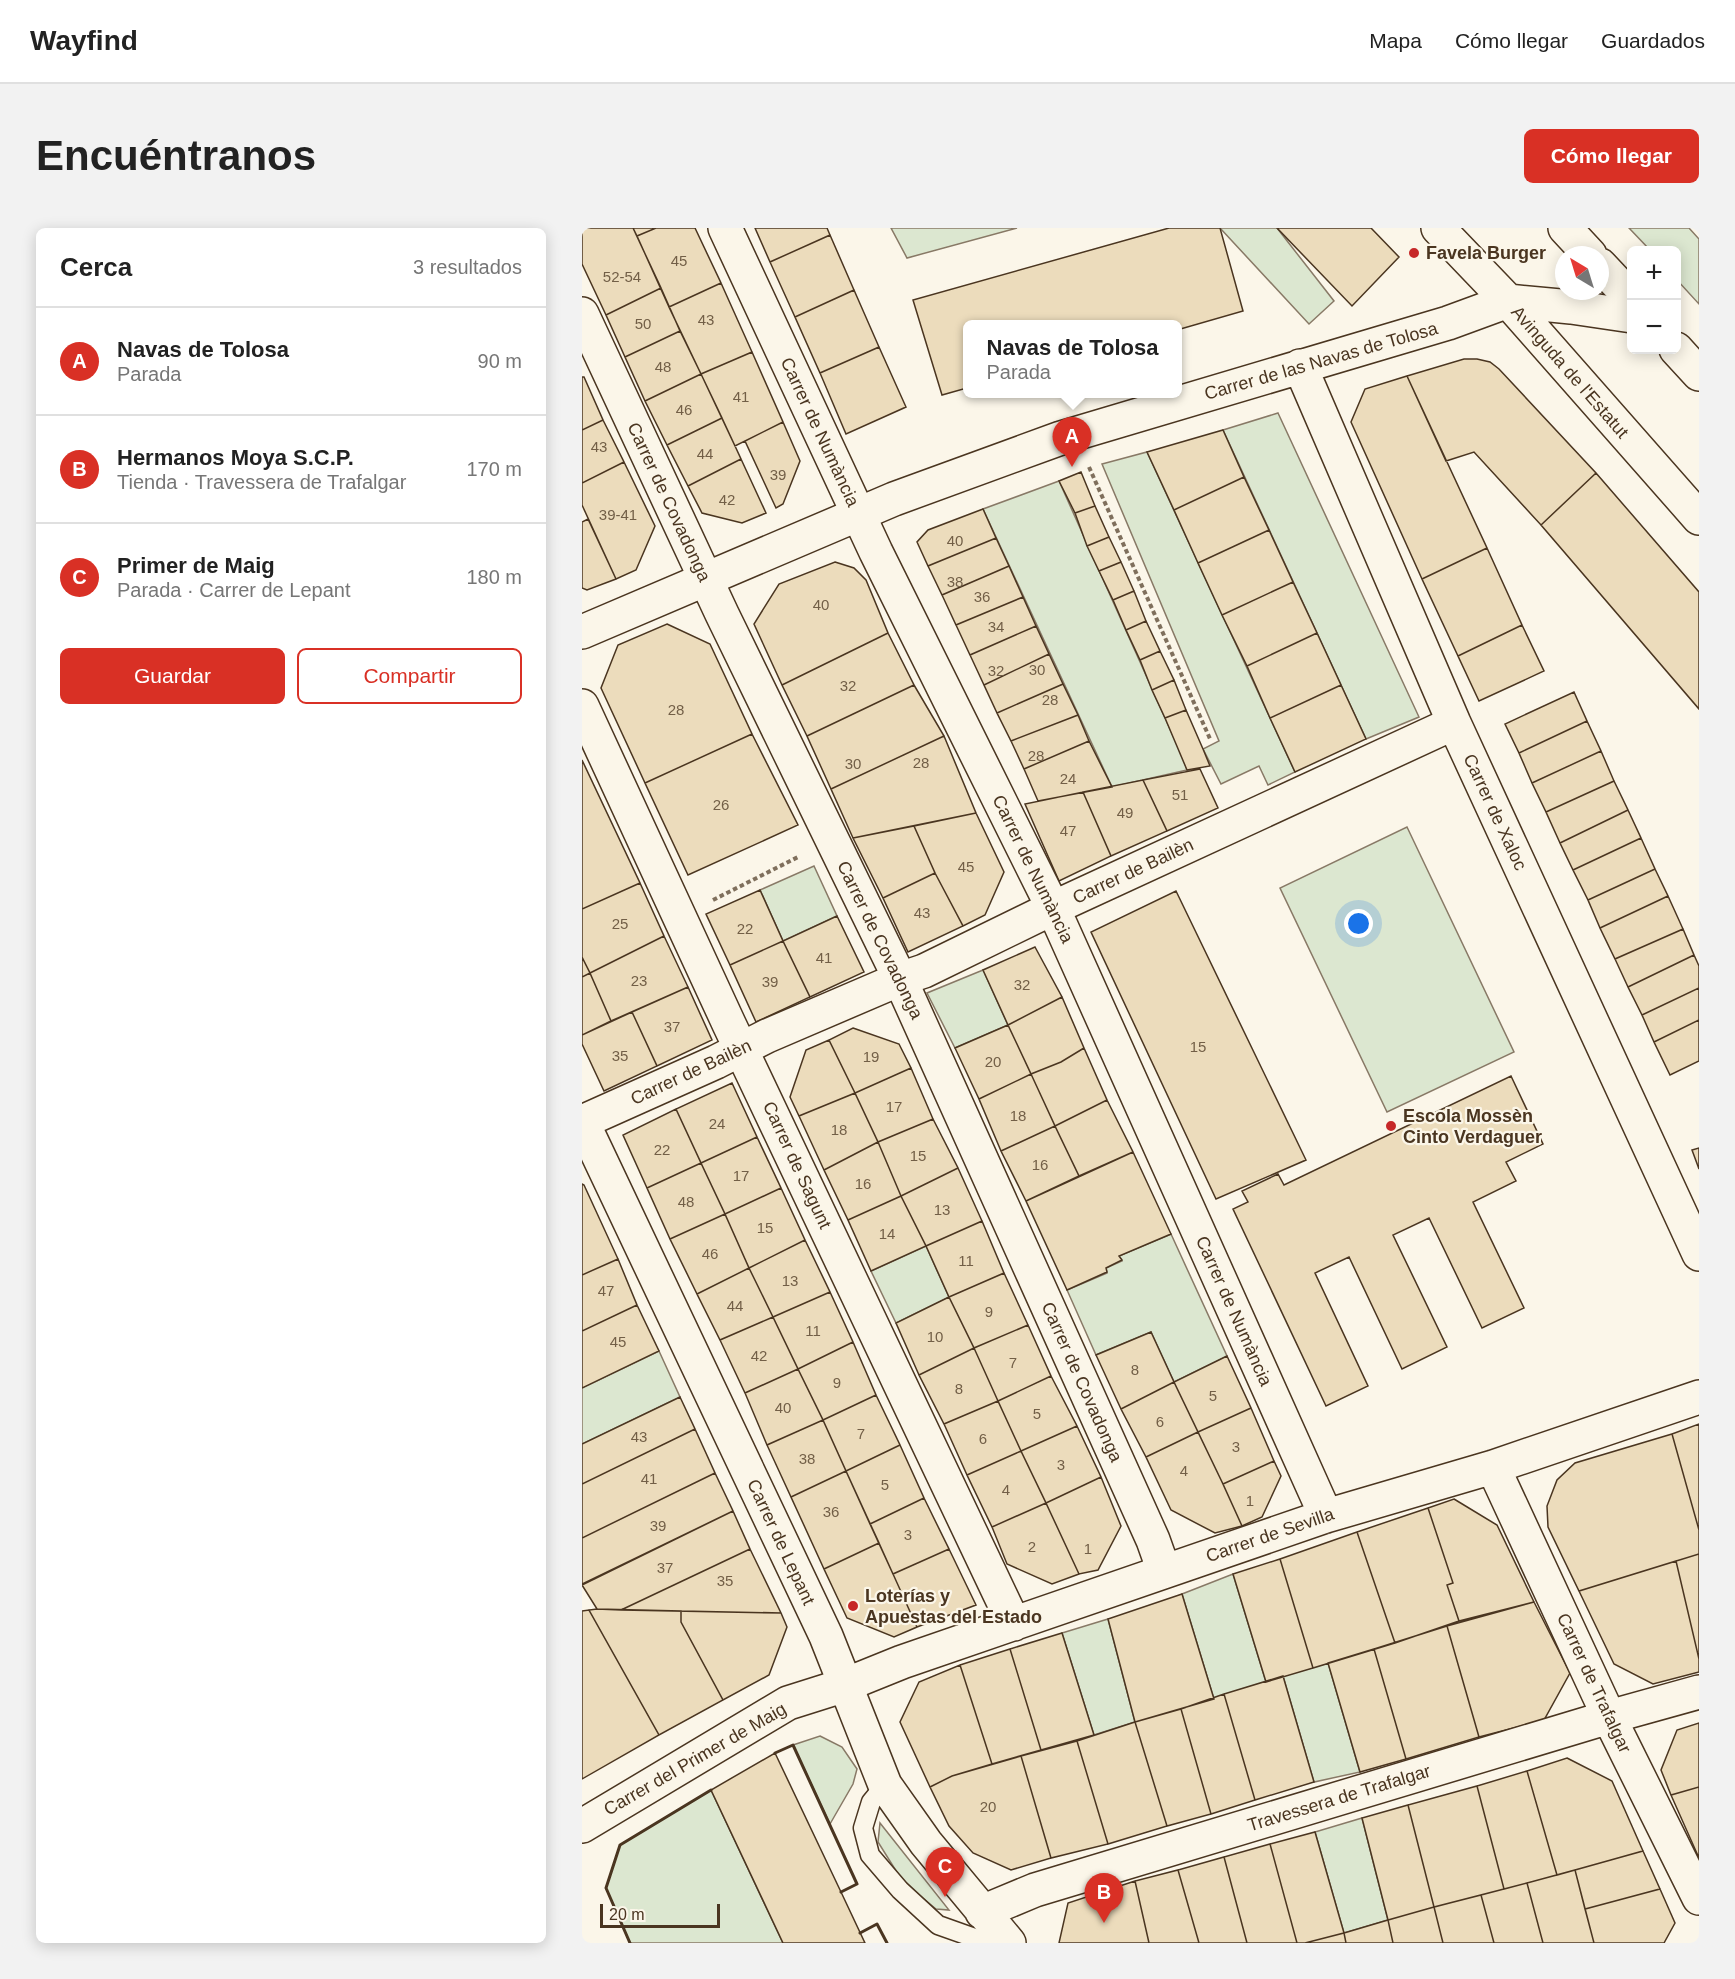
<!DOCTYPE html>
<html lang="es">
<meta charset="utf-8">
<style>
:root{--surface:#fff;--page:#f2f2f2;--text:#222;--muted:#767676;--line:#e0e0e0;--accent:#d93025}
body{margin:0;font-family:Helvetica,sans-serif;background:var(--page);color:var(--text)}
.controls{position:absolute;right:18px;top:18px;display:grid;overflow:hidden;border-radius:9px;box-shadow:0 3px 15px #0003}
.controls button{width:54px;height:54px;display:grid;place-items:center;padding:0;border:0;border-bottom:2px solid var(--line);background:var(--surface);color:var(--text);font:30px sans-serif}
.compass{position:absolute;left:973px;top:18px;width:54px;height:54px;border-radius:50%;background:var(--surface);box-shadow:0 3px 15px #0003;rotate:322deg}
.scale{position:absolute;left:18px;bottom:15px;width:120px;box-sizing:border-box;padding-left:6px;border:3px solid #4a3520;border-top:0;font-size:16px;line-height:21px;white-space:nowrap;color:#4a3520;-webkit-text-stroke:4px #fbf6e9;paint-order:stroke}
.you{position:absolute;left:777px;top:696px;width:21px;height:21px;margin:-15px;border:4px solid #fff;border-radius:50%;background:#1a73e8;box-shadow:0 0 0 9px #1a73e833}
.badge{display:grid;place-items:center;width:39px;height:39px;border-radius:50%;background:var(--accent);color:#fff;font-size:20px;font-weight:700}
.pin{position:absolute;translate:-50% -50px;filter:drop-shadow(0 2px 3px #0008)}
.pin::after{content:'';position:absolute;top:32px;width:21px;height:18px;background:inherit;clip-path:polygon(0 0,100% 0,50% 100%)}
.popup{position:absolute;left:381px;top:92px;width:219px;height:78px;box-sizing:border-box;display:grid;place-content:center;border-radius:9px;background:var(--surface);filter:drop-shadow(0 2px 4px #0005);font-size:20px;white-space:nowrap;color:var(--muted)}
.popup b{font-size:22px;color:var(--text)}
.popup::after{content:'';position:absolute;left:50%;top:100%;margin-left:-12px;border:12px solid transparent;border-top-color:var(--surface)}
.list{margin:0;padding:0;list-style:none}
h2{display:flex;justify-content:space-between;align-items:center;height:78px;margin:0;padding:0 24px;font-size:26px}
h2 small{font-size:20px;font-weight:400;color:var(--muted)}
.list li{display:grid;grid-template-columns:39px 1fr auto;gap:18px;align-items:center;box-sizing:border-box;height:108px;padding:0 24px;border-top:2px solid var(--line)}
.list b{display:block;font-size:22px;white-space:nowrap}
.list p{margin:0;font-size:20px;white-space:nowrap;color:var(--muted)}
.list em{font-size:20px;font-style:normal;color:var(--muted)}
.actions{display:flex;gap:12px;padding:18px 24px}
.actions a{flex:1;padding:14px 0;border:2px solid var(--accent);border-radius:9px;text-align:center;font-size:21px;color:var(--accent)}
.actions .main{background:var(--accent);color:#fff}
.map{position:relative;flex:none;width:1117px;height:1715px;overflow:hidden;border-radius:9px}
header{display:flex;align-items:center;gap:36px;box-sizing:border-box;height:84px;padding:0 30px;background:var(--surface);border-bottom:2px solid var(--line)}
header strong{font-size:28px}
nav{display:flex;gap:33px;margin-inline-start:auto;font-size:21px}
.intro{display:flex;align-items:center;justify-content:space-between;box-sizing:border-box;height:144px;padding:0 36px}
h1{margin:0;font-size:42px}
.button{padding:15px 27px;border-radius:9px;background:var(--accent);color:#fff;font-size:21px;font-weight:700}
main{display:flex;gap:36px;padding:0 36px}
aside{flex:1;background:var(--surface);border-radius:9px;box-shadow:0 3px 15px #0003}
.map>svg:first-child{display:block}
.green{fill:#dce7d0;stroke:#887966;stroke-width:1.5}
.building{fill:#ecdcbc;stroke:#4a3520;stroke-width:1.5}
.lines{fill:none;stroke-linecap:round;stroke-linejoin:round}
.lane-casing{stroke:#4a3520;stroke-width:21}
.street-casing{stroke:#4a3520;stroke-width:36}
.secondary-casing{stroke:#4a3520;stroke-width:36}
.path{stroke:#7f6f5c;stroke-width:4;stroke-dasharray:4.5 3;stroke-linecap:butt}
.lane{stroke:#fbf6e9;stroke-width:18}
.street{stroke:#fbf6e9;stroke-width:33}
.secondary{stroke:#fbf6e9;stroke-width:33}
.wall{stroke:#4a3520;stroke-width:3}
.poi-dot{fill:#c62828;stroke:#fbf6e9;stroke-width:2}
.labels{text-anchor:middle;dominant-baseline:central;stroke-width:4.5;stroke-linejoin:round;paint-order:stroke}
.number-label{font-size:15px;fill:#725f47}
.poi-label{font-size:18px;font-weight:bold;fill:#4a3520;stroke:#fbf6e9;text-anchor:start}
.street-label{font-size:18px;fill:#4a3520;stroke:#fbf6e9}
</style>
<header>
<strong>Wayfind</strong>
<nav><a>Mapa</a><a>Cómo llegar</a><a>Guardados</a></nav>
</header>
<div class="intro"><h1>Encuéntranos</h1><a class="button">Cómo llegar</a></div>
<main>
<aside>
<h2>Cerca<small>3 resultados</small></h2>
<ul class="list">
<li><span class="badge">A</span><div><b>Navas de Tolosa</b><p>Parada</p></div><em>90 m</em></li>
<li><span class="badge">B</span><div><b>Hermanos Moya S.C.P.</b><p>Tienda · Travessera de Trafalgar</p></div><em>170 m</em></li>
<li><span class="badge">C</span><div><b>Primer de Maig</b><p>Parada · Carrer de Lepant</p></div><em>180 m</em></li>
</ul>
<div class="actions"><a class="main">Guardar</a><a>Compartir</a></div>
</aside>
<div class="map">
<svg width="1117" height="1715" viewBox="0 0 1117 1715">
<rect width="100%" height="100%" fill="#fbf6e9"/>
<path class="green" d="M309 0H435L325 30Z
M638 0H695L752 73 727 96Z
M1047 0H1107L1117 11V76L1095 52 1094 22H1068Z
M696 185 837 489 784 511 641 202Z
M565 224 713 544 686 557 677 538 639 556 621 521 637 513 520 236Z
M477 253 601 530 605 542 530 559 401 281Z
M825 599 932 824 805 884 698 660Z
M232 638 255 688 201 713 178 662Z
M401 742 426 797 373 820 345 765Z
M589 1006 645 1128 592 1154 569 1104 514 1127 485 1062 525 1045 524 1040 540 1033 537 1028Z
M344 1018 367 1069 314 1095 289 1043Z
M77 1123 98 1169 0 1216V1160Z
M651 1346 684 1454 632 1471 600 1366Z
M526 1391 553 1494 512 1507 480 1405Z
M746 1435 778 1544 732 1554 701 1448Z
M238 1508 260 1519 275 1541 271 1556 248 1596 211 1517Z
M129 1562 201 1715H48L24 1660 38 1617Z
M780 1590 806 1692 762 1705 733 1604Z
M298 1595 367 1682 354 1681 321 1654 296 1614Z"/>
<path class="building" d="M0 0H51L79 60 24 87 0 36Z
M51 0H74L55 8Z
M74 0H113L139 55 87 79 55 8Z
M173 0H245L248 7 188 34Z
M587 0H638L661 83 595 102V97H385V160L360 167 331 72Z
M695 0H789L817 29 770 78Z
M248 7 272 62 213 89 188 34Z
M139 55 170 124 119 146 87 79Z
M79 60 98 103 43 129 24 87Z
M272 62 297 119 238 145 213 89Z
M98 103 119 146 63 173 43 129Z
M297 119 324 179 264 206 238 145Z
M170 124 201 194 153 218 119 146Z
M882 131H895L908 134 917 141 1014 245 959 297 892 224 864 233 825 148Z
M119 146 140 190 85 217 63 173Z
M825 148 905 320 840 351 769 194 783 161Z
M0 149H2L21 192 0 202Z
M140 190 159 231 106 258 85 217Z
M21 192 42 234 0 255V202Z
M201 194 218 233 201 276 194 280 163 213Z
M641 202 662 249 592 282 565 224Z
M159 231 184 285 160 295 120 285 106 258Z
M42 234 73 298 54 342 34 351 0 277V255Z
M499 244 513 278 493 285 477 253Z
M1014 245 1117 364V481L959 297Z
M662 249 687 302 616 335 592 282Z
M513 278 527 309 505 318 493 285Z
M401 281 414 310 346 338 335 314 346 302Z
M6 291 34 351 5 362 0 360V294Z
M687 302 711 354 640 387 616 335Z
M527 309 539 334 517 343 505 318Z
M414 310 427 338 360 367 346 338Z
M905 320 940 397 876 428 840 351Z
M253 334 272 340 284 352 306 405 200 457 172 396 197 356Z
M539 334 552 363 531 372 517 343Z
M427 338 441 369 374 397 360 367Z
M711 354 735 405 665 438 640 387Z
M552 363 564 393 544 402 531 372Z
M441 369 454 398 388 427 374 397Z
M564 393 578 423 558 432 544 402Z
M85 396 128 416 170 506 63 555 19 460 36 417Z
M940 397 962 443 897 473 876 428Z
M454 398 467 426 402 457 388 427Z
M306 405 332 457 225 508 200 457Z
M735 405 759 457 688 490 665 438Z
M578 423 592 452 570 462 558 432Z
M467 426 481 456 415 485 402 457Z
M592 452 604 482 583 490 570 462Z
M481 456 496 487 429 513 415 485Z
M332 457 362 508 249 561 225 508Z
M759 457 784 511 713 544 688 490Z
M992 464 1005 493 937 525 923 496Z
M604 482 621 521 628 538 605 542 583 490Z
M496 487 507 513 442 541 429 513Z
M1005 493 1019 523 950 555 937 525Z
M170 506 216 597 106 647 63 555Z
M362 508 394 585 271 610 249 561Z
M507 513 530 559 456 573 442 541Z
M1019 523 1032 553 964 584 950 555Z
M0 532 58 655 0 681Z
M618 541 636 580 585 603 561 552Z
M561 552 585 603 529 628 501 564Z
M1032 553 1046 582 978 615 964 584Z
M501 564 529 628 477 653 443 576Z
M1046 582 1059 610 991 642 978 615Z
M394 585 422 644 403 687 381 698 353 645 332 598Z
M332 598 353 645 301 670 271 610Z
M1059 610 1073 641 1006 672 991 642Z
M1073 641 1086 668 1018 700 1006 672Z
M353 645 381 698 326 724 301 670Z
M58 655 82 708 8 745 0 729V681Z
M178 662 201 713 148 737 124 686Z
M594 663 724 932 634 971 509 704Z
M1086 668 1101 701 1033 731 1018 700Z
M255 688 282 744 228 769 201 713Z
M1101 701 1112 727 1046 759 1033 731Z
M82 708 106 759 29 793 8 745Z
M201 713 228 769 174 794 148 737Z
M453 719 480 769 426 797 401 742Z
M1112 727 1117 738V760L1060 787 1046 759Z
M0 729 8 745 0 749Z
M8 745 29 793 0 807V749Z
M106 759 130 812 75 838 50 784Z
M1117 760V792L1072 814 1060 787Z
M480 769 502 820 479 834 449 846 426 797Z
M50 784 75 838 22 863 0 816V807Z
M1117 792V833L1088 847 1072 814Z
M426 797 449 846 397 871 373 820Z
M271 800 317 816 329 840 273 865 247 812Z
M247 812 273 865 217 888 208 869 224 822Z
M502 820 525 872 473 898 449 846 479 834Z
M329 840 351 891 296 914 273 865Z
M449 846 473 898 419 923 397 871Z
M929 848 961 916 924 934 934 953 891 974 942 1080 900 1100 847 990 811 1007 865 1119 820 1141 767 1029 733 1045 786 1158 744 1178 651 981 666 974 660 963 696 946 702 957Z
M150 855 175 909 119 935 94 881Z
M273 865 296 914 242 942 217 888Z
M525 872 551 924 497 948 473 898Z
M94 881 119 935 65 960 41 907Z
M351 891 376 940 319 968 296 914Z
M473 898 497 948 444 973 419 923Z
M175 909 199 960 143 986 119 935Z
M296 914 319 968 266 992 242 942Z
M1117 920V941L1110 922Z
M551 924 589 1006 537 1028 540 1032 524 1040 525 1044 485 1062 444 973Z
M119 935 143 986 88 1011 65 960Z
M376 940 400 993 344 1018 319 968Z
M0 956 2 957 36 1031 0 1047Z
M199 960 223 1012 167 1040 143 986Z
M319 968 344 1018 289 1043 266 992Z
M143 986 167 1040 115 1066 88 1011Z
M400 993 422 1045 367 1069 344 1018Z
M223 1012 248 1064 191 1089 167 1040Z
M36 1031 55 1077 0 1103V1047Z
M167 1040 191 1089 138 1112 115 1066Z
M422 1045 446 1097 392 1120 367 1069Z
M248 1064 271 1114 216 1141 191 1089Z
M367 1069 392 1120 337 1147 314 1095Z
M55 1077 77 1123 0 1160V1103Z
M191 1089 216 1141 163 1165 138 1112Z
M446 1097 469 1148 416 1173 392 1120Z
M569 1104 592 1154 539 1181 514 1127Z
M271 1114 294 1167 241 1192 216 1141Z
M392 1120 416 1173 362 1196 337 1147Z
M645 1128 669 1180 616 1204 592 1154Z
M216 1141 241 1192 185 1217 163 1165Z
M469 1148 495 1198 439 1223 416 1173Z
M592 1154 616 1204 564 1229 539 1181Z
M294 1167 318 1217 264 1243 241 1192Z
M98 1169 113 1201 0 1256V1216Z
M416 1173 439 1223 385 1247 362 1196Z
M669 1180 692 1233 641 1256 616 1204Z
M241 1192 264 1243 209 1269 185 1217Z
M1117 1196V1302L1090 1206Z
M495 1198 519 1249 464 1275 439 1223Z
M113 1201 133 1245 0 1310V1256Z
M616 1204 641 1256 660 1298 633 1305 589 1282 564 1229Z
M1090 1206 1117 1302V1326L997 1363 966 1299 965 1278 975 1252 993 1235Z
M318 1217 342 1270 288 1296 264 1243Z
M439 1223 464 1275 410 1299 385 1247Z
M692 1233 699 1248 680 1289 660 1298 641 1256Z
M264 1243 297 1315 242 1341 209 1269Z
M133 1245 151 1283 0 1356V1310Z
M519 1249 539 1298 516 1342 497 1346 464 1275Z
M342 1270 367 1321 311 1346 288 1296Z
M872 1271 915 1297 952 1374 877 1393 865 1357 871 1355 846 1280Z
M464 1275 497 1346 470 1356 425 1336 410 1299Z
M846 1280 871 1355 865 1357 877 1393 813 1415 775 1304Z
M151 1283 168 1321 39 1382 15 1381 0 1357Z
M775 1304 813 1415 731 1440 698 1331Z
M297 1315 335 1399 312 1409 265 1390 242 1341Z
M168 1321 199 1385 39 1382Z
M367 1321 394 1377 335 1399 311 1346Z
M1117 1326V1431L1094 1333Z
M698 1331 731 1440 684 1454 651 1346Z
M1094 1333 1117 1431V1444L1071 1456 1032 1436 997 1363Z
M600 1366 632 1471 553 1494 526 1391Z
M952 1374 988 1445 962 1492 897 1509 865 1398Z
M15 1381 99 1383V1394L141 1472 77 1507 7 1382Z
M7 1382 77 1507 0 1551V1383Z
M99 1383 199 1385 205 1399 187 1447 141 1472 99 1394Z
M865 1398 897 1509 824 1531 792 1421Z
M480 1405 512 1507 459 1522 428 1421Z
M428 1421 459 1522 410 1536 378 1437Z
M792 1421 824 1531 778 1544 746 1435Z
M378 1437 410 1536 370 1548 348 1559 318 1494 337 1454Z
M701 1448 732 1554 673 1572 642 1466Z
M642 1466 673 1572 629 1586 599 1481Z
M599 1481 629 1586 585 1598 553 1494Z
M553 1494 585 1598 526 1616 495 1513Z
M1117 1495V1559L1089 1567 1079 1542 1095 1502Z
M495 1513 526 1616 469 1630 439 1528Z
M193 1525 259 1664 283 1715H201L129 1562Z
M439 1528 469 1630 429 1642 391 1625 367 1598 348 1559 370 1548Z
M985 1530 1030 1553 1061 1623 975 1647 945 1543Z
M945 1543 975 1647 922 1661 895 1558Z
M895 1558 922 1661 852 1679 826 1577Z
M1117 1559V1630L1089 1567Z
M826 1577 852 1679 806 1692 780 1590Z
M733 1604 762 1705 723 1715H715L688 1616Z
M688 1616 715 1715H665L642 1629Z
M1061 1623 1078 1661 1003 1681 993 1642Z
M642 1629 665 1715H617L596 1642Z
M596 1642 617 1715H567L553 1653Z
M993 1642 1012 1715H961L945 1655Z
M553 1653 567 1715H477L486 1675Z
M945 1655 961 1715H912L899 1667Z
M1078 1661 1093 1695 1082 1715H1012L1003 1681Z
M899 1667 912 1715H861L852 1679Z
M852 1679 861 1715H811L806 1692Z
M806 1692 811 1715H764L762 1705Z
M762 1705 764 1715H723Z"/>
<g class="lines">
<defs>
<path id="lane" d="M303 1557 289 1574 281 1600 288 1627 318 1662 356 1697 401 1713 422 1709"/>
<path id="street" d="M143 0 294 324 471 680 744 1288
M856 0 926 73 1117 290
M0 86 140 386 318 751 571 1312 582 1343
M718 138 872 495 1117 1026
M0 404 312 271 479 210 866 95 926 73 989 79 1050 88
M0 478 147 796 432 1396
M0 893 244 1408 303 1557 344 1615 427 1715
M0 894 134 834 185 808 318 751 342 743 471 680 872 495
M911 1239 1027 1489 1117 1670
M0 1598 206 1475 263 1457 320 1434 744 1288 911 1239 1117 1169
M400 1684 453 1662 1027 1489 1117 1464"/>
<path id="secondary" d="M983 0 1008 27
M1018 37 1050 71
M1094 121 1117 146"/>
</defs>
<use href="#lane" class="lane-casing"/>
<use href="#street" class="street-casing"/>
<use href="#secondary" class="secondary-casing"/>
<path class="path" d="M507 239 629 513
M131 672 218 628"/>
<use href="#lane" class="lane"/>
<use href="#street" class="street"/>
<use href="#secondary" class="secondary"/>
<path class="wall" d="M193 1525 211 1517 275 1656 259 1664
M278 1705 295 1696 305 1715
M48 1715 24 1660 38 1617 129 1562"/>
</g>
<g class="poi-dot">
<circle cx="832" cy="25" r="6"/>
<circle cx="809" cy="898" r="6"/>
<circle cx="271" cy="1378" r="6"/>
</g>
<g class="labels">
<g class="number-label">
<text x="97" y="32">45</text>
<text x="40" y="48">52-54</text>
<text x="124" y="91">43</text>
<text x="61" y="95">50</text>
<text x="81" y="138">48</text>
<text x="159" y="168">41</text>
<text x="102" y="181">46</text>
<text x="17" y="218">43</text>
<text x="123" y="225">44</text>
<text x="196" y="246">39</text>
<text x="145" y="271">42</text>
<text x="36" y="286">39-41</text>
<text x="373" y="312">40</text>
<text x="373" y="353">38</text>
<text x="400" y="368">36</text>
<text x="239" y="376">40</text>
<text x="414" y="398">34</text>
<text x="455" y="441">30</text>
<text x="414" y="442">32</text>
<text x="266" y="457">32</text>
<text x="468" y="471">28</text>
<text x="94" y="481">28</text>
<text x="454" y="527">28</text>
<text x="339" y="534">28</text>
<text x="271" y="535">30</text>
<text x="486" y="550">24</text>
<text x="598" y="566">51</text>
<text x="139" y="576">26</text>
<text x="543" y="584">49</text>
<text x="486" y="602">47</text>
<text x="384" y="638">45</text>
<text x="340" y="684">43</text>
<text x="38" y="695">25</text>
<text x="163" y="700">22</text>
<text x="242" y="729">41</text>
<text x="57" y="752">23</text>
<text x="188" y="753">39</text>
<text x="440" y="756">32</text>
<text x="90" y="798">37</text>
<text x="616" y="818">15</text>
<text x="38" y="827">35</text>
<text x="289" y="828">19</text>
<text x="411" y="833">20</text>
<text x="312" y="878">17</text>
<text x="436" y="887">18</text>
<text x="135" y="895">24</text>
<text x="257" y="901">18</text>
<text x="80" y="921">22</text>
<text x="336" y="927">15</text>
<text x="458" y="936">16</text>
<text x="159" y="947">17</text>
<text x="281" y="955">16</text>
<text x="104" y="973">48</text>
<text x="360" y="981">13</text>
<text x="183" y="999">15</text>
<text x="305" y="1005">14</text>
<text x="128" y="1025">46</text>
<text x="384" y="1032">11</text>
<text x="208" y="1052">13</text>
<text x="24" y="1062">47</text>
<text x="153" y="1077">44</text>
<text x="407" y="1083">9</text>
<text x="231" y="1102">11</text>
<text x="353" y="1108">10</text>
<text x="36" y="1113">45</text>
<text x="177" y="1127">42</text>
<text x="431" y="1134">7</text>
<text x="553" y="1141">8</text>
<text x="255" y="1154">9</text>
<text x="377" y="1160">8</text>
<text x="631" y="1167">5</text>
<text x="201" y="1179">40</text>
<text x="455" y="1185">5</text>
<text x="578" y="1193">6</text>
<text x="279" y="1205">7</text>
<text x="57" y="1208">43</text>
<text x="401" y="1210">6</text>
<text x="654" y="1218">3</text>
<text x="225" y="1230">38</text>
<text x="479" y="1236">3</text>
<text x="602" y="1242">4</text>
<text x="67" y="1250">41</text>
<text x="303" y="1256">5</text>
<text x="424" y="1261">4</text>
<text x="668" y="1272">1</text>
<text x="249" y="1283">36</text>
<text x="76" y="1297">39</text>
<text x="326" y="1306">3</text>
<text x="450" y="1318">2</text>
<text x="506" y="1320">1</text>
<text x="83" y="1339">37</text>
<text x="143" y="1352">35</text>
<text x="406" y="1578">20</text>
</g>
<g class="poi-label">
<text x="844" y="25">Favela Burger</text>
<text x="821" y="888">Escola Mossèn<tspan x="821" dy="21">Cinto Verdaguer</tspan></text>
<text x="283" y="1368">Loterías y<tspan x="283" dy="21">Apuestas del Estado</tspan></text>
</g>
<g class="street-label">
<text transform="translate(739 133) rotate(-16)">Carrer de las Navas de Tolosa</text>
<text transform="translate(988 144) rotate(49)">Avinguda de l'Estatut</text>
<text transform="translate(238 204) rotate(65)">Carrer de Numància</text>
<text transform="translate(87 274) rotate(65)">Carrer de Covadonga</text>
<text transform="translate(913 584) rotate(65)">Carrer de Xaloc</text>
<text transform="translate(451 641) rotate(64)">Carrer de Numància</text>
<text transform="translate(551 643) rotate(-25)">Carrer de Bailèn</text>
<text transform="translate(298 712) rotate(64)">Carrer de Covadonga</text>
<text transform="translate(109 844) rotate(-25)">Carrer de Bailèn</text>
<text transform="translate(215 937) rotate(65)">Carrer de Sagunt</text>
<text transform="translate(652 1083) rotate(66)">Carrer de Numància</text>
<text transform="translate(500 1154) rotate(66)">Carrer de Covadonga</text>
<text transform="translate(688 1307) rotate(-19)">Carrer de Sevilla</text>
<text transform="translate(199 1314) rotate(65)">Carrer de Lepant</text>
<text transform="translate(1012 1455) rotate(65)">Carrer de Trafalgar</text>
<text transform="translate(113 1531) rotate(-30)">Carrer del Primer de Maig</text>
<text transform="translate(757 1570) rotate(-17)">Travessera de Trafalgar</text>
</g>
</g>
</svg>
<div class="controls">
<button>+</button>
<button>−</button>
</div>
<svg class="compass" viewBox="-18 -18 36 36"><path d="M0-13l5 13h-10z" fill="#e53935"/><path d="M0 13l5-13h-10z" fill="#767676"/></svg>
<div class="scale">20 m</div>
<div class="you"></div>
<div class="pin badge" style="left:490px;top:239px">A</div>
<div class="popup"><b>Navas de Tolosa</b>Parada</div>
<div class="pin badge" style="left:522px;top:1695px">B</div>
<div class="pin badge" style="left:363px;top:1669px">C</div>
</div>
</main>
